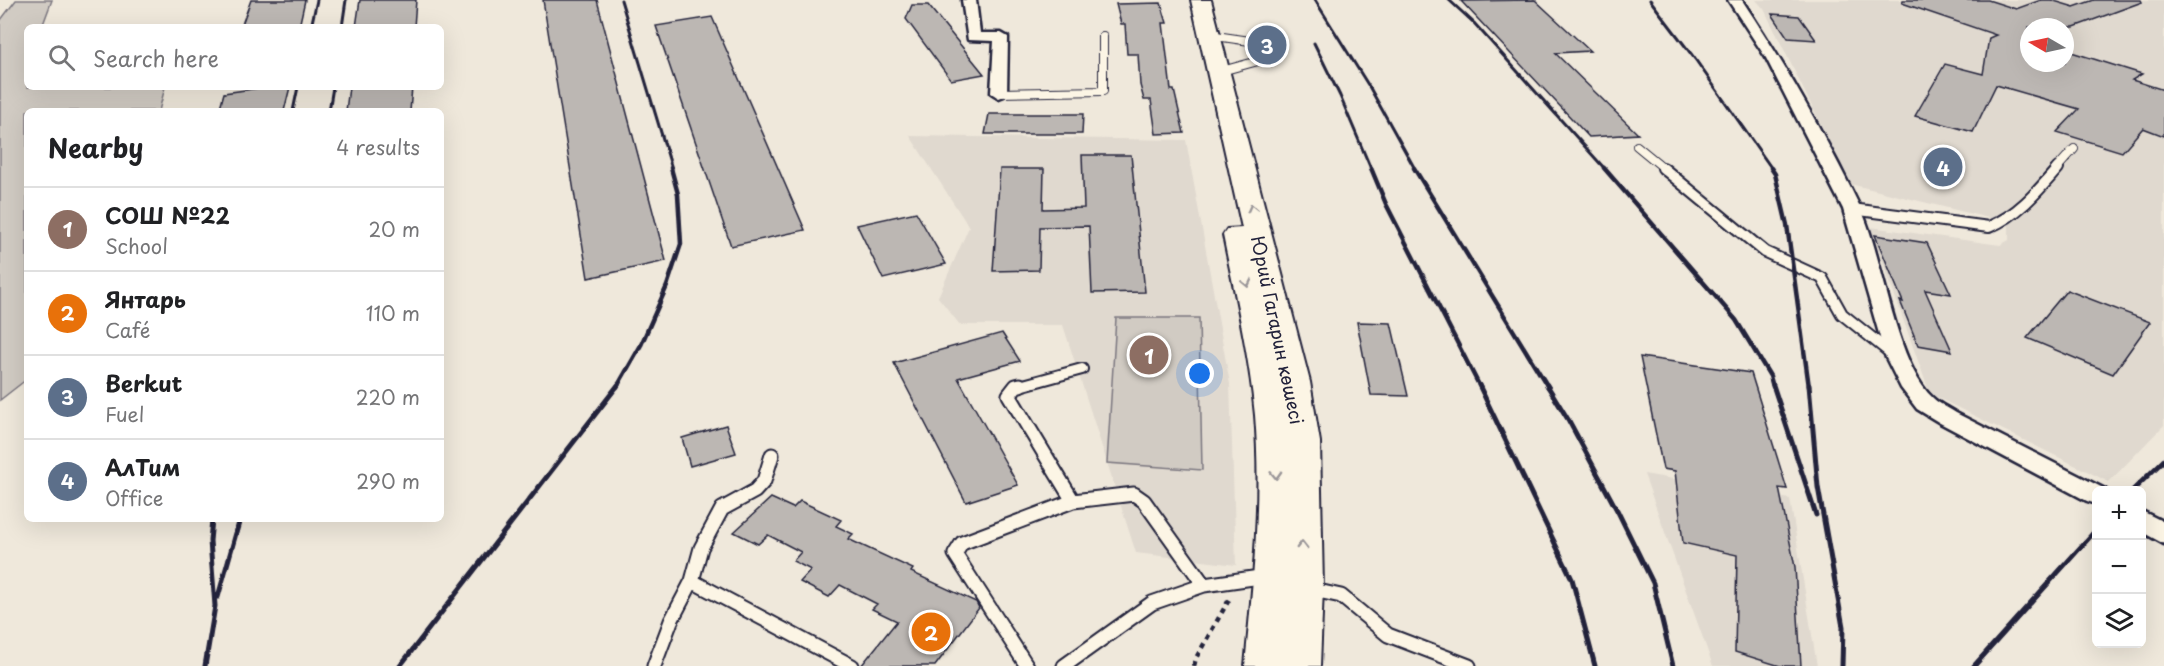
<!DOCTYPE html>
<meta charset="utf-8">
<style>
:root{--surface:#fff;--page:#f2f2f2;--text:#202124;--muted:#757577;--line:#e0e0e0;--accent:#7c3aed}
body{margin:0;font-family:"Playpen Sans",sans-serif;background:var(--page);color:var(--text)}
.controls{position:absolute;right:18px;bottom:18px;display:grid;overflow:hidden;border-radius:9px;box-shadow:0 6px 24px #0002}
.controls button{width:54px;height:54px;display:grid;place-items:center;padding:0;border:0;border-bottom:2px solid var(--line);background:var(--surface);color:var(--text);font:30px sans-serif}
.compass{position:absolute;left:2020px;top:18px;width:54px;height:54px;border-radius:50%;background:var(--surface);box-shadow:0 6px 24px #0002;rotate:279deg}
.you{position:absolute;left:1200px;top:374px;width:21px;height:21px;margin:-15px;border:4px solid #fff;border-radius:50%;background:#1a73e8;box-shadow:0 0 0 9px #1a73e833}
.badge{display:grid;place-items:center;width:39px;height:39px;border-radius:50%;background:var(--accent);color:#fff;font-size:20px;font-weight:700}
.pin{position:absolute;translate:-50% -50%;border:3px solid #fff;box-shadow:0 2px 6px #0006}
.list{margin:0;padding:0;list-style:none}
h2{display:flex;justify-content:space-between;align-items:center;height:78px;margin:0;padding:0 24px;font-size:26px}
h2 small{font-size:20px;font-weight:400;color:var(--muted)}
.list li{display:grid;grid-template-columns:39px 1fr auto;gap:18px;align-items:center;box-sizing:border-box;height:84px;padding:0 24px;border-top:2px solid var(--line)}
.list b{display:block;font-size:22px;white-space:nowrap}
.list p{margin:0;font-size:20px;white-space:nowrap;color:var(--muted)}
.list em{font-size:20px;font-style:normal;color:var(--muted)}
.icon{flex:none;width:33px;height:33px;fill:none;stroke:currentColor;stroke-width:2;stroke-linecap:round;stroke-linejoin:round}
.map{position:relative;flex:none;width:2164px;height:666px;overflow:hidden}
.search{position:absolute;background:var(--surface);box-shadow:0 6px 24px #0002;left:24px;top:24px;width:420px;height:66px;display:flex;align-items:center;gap:15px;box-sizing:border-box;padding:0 21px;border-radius:9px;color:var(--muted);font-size:22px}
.panel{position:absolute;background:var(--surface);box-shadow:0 6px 24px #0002;left:24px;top:108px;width:420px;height:414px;border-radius:9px}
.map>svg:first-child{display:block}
.built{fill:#e0d9cf;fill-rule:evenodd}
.green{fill:#d1cbc3;stroke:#7a767f;stroke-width:1.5}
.building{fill:#bcb7b3;stroke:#22223b;stroke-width:1.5}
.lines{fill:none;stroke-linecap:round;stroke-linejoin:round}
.service-far2-casing{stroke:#22223b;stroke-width:10}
.service-far1-casing{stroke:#22223b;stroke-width:14}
.service-casing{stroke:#22223b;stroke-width:17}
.minor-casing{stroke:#22223b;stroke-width:5}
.primary-casing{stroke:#22223b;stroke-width:4}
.path{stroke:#22223b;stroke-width:4.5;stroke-dasharray:5 5;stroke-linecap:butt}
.service-far2{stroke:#fcf5e5;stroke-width:8}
.service-far1{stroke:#fcf5e5;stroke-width:10}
.service{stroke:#fcf5e5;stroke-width:13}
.minor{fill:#fcf5e5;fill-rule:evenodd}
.primary{fill:#fcf5e5;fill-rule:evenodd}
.rail-far2{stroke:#22223b;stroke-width:3}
.rail-far1{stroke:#22223b;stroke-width:4.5}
.rail{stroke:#22223b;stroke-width:5}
.oneway{stroke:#9a9698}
.labels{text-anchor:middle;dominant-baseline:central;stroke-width:6;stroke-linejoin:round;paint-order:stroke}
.street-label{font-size:18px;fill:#22223b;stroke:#fcf5e5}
</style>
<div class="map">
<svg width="2164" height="666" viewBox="0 0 2164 666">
<rect width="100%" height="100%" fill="#efe8db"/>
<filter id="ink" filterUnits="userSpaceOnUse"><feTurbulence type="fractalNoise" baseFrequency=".0167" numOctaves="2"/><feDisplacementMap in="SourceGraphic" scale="12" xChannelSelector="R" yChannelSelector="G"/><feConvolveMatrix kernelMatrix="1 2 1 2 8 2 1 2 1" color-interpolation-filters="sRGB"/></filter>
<g filter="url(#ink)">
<path class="built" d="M1756 0H2164V425L2109 482 1930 394 1870 227 2000 245 2009 240V223L1850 184 1764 9ZM2029 27H2065V63H2029Z
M910 136 1186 140 1230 384 1236 565 1136 553 1063 325H960L938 297 969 227Z
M1644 474 1790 499 1817 666H1713Z"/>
<path class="green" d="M16 0H52L42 27H27V87H165L159 111H27V379L0 400V21Z
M1116 318H1199L1202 470 1107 463Z"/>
<path class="building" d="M251 0H305L299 27H241Z
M360 0H416L414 27H356Z
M543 0H597L666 261 588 278Z
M1535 0 1590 51 1555 53 1638 134 1589 137 1461 1Z
M1903 0H1988L2016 9 2041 0H2051L2074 7 2094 0H2141L2142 2 2074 27H2029V63H2065V50L2142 74 2132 80 2164 90V136L2143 128 2122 152 2057 132 2079 109 1996 85 1973 132 1915 116 1945 64 1983 74 1989 38 1996 35 1902 3Z
M1161 3 1167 23H1163L1171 90H1174L1184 133 1156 134 1151 100H1144L1140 85 1138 54H1127L1125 24H1121L1116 4Z
M912 5H928L984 74 951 80 906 19Z
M1772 14 1799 16 1816 40 1788 38Z
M712 17 805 230 731 246 656 26Z
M266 87H290L284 111H219L224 93Z
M349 87H412L410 111H346Z
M989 114H1083L1082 134H985Z
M1082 155H1131L1145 292 1092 293 1089 226 1040 227 1039 270 993 271 1000 169H1044L1043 209 1084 208Z
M916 212 946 264 883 279 857 225Z
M1875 235 1927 243 1951 294 1925 290 1952 351 1918 345 1900 301 1903 302Z
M2067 290 2150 322 2113 374 2027 338Z
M1357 322 1391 323 1408 396 1371 395Z
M1002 333 1020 361 958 378 1018 485 966 502 894 363Z
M1640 357 1751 373 1787 489 1779 488 1795 567 1801 666H1780L1735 652 1737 555 1683 543 1675 471 1663 469Z
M726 425 736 453 690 466 682 438Z
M771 498 793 508 800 501 841 520 836 526 853 534 848 539 913 569 911 572 976 602 979 608 935 666H861L897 621 872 609 877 604 840 585 829 597 800 582 811 570 793 561 801 552 768 535 758 544 734 532Z"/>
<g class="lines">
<defs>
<path id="service-far2" d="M1209 35 1250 41 1258 61 1218 72
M999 93 1103 91V36
M1637 146 1665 169
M2056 169 2074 149"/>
<path id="service-far1" d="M1663 168 1765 252 1822 278 1842 314 1892 354
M1852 209 1989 227C2018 215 2038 191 2058 168
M1016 387 1082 369"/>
<path id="service" d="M1020 385 1016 386 1009 395 1073 501
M692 581 852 666
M1309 589 1341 596 1388 635 1469 666
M654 666 671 621 692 581 701 548 722 509 755 491 764 481 772 455
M1027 666 955 554 962 543 1073 501 1134 494 1144 501 1204 585
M1064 666 1152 603 1204 585 1267 576"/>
<path id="minor" d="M962 0H976L980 33H1001L1008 37 1007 93 1004 96 999 98 991 93 994 41 968 40Z
M1728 0H1742C1786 66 1825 135 1860 207 1883 255 1895 364 1933 398 1939 404 1949 408 1956 413L2105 489 2106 490H2096V504L2087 501 1940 423 1917 409 1901 388 1886 358 1843 209 1766 58Z
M2142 511 2164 522V544L2142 532Z"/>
<path id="primary" d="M1191 0H1211L1310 382 1320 442 1323 587 1320 666H1245C1253 583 1262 499 1255 415 1249 354 1235 295 1223 235L1227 229 1242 228Z"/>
</defs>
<use href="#service-far2" class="service-far2-casing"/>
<use href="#service-far1" class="service-far1-casing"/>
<use href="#service" class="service-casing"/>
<use href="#minor" class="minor-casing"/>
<use href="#primary" class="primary-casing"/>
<path class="path" d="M1194 666 1196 658 1230 598"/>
<use href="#service-far2" class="service-far2"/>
<use href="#service-far1" class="service-far1"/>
<use href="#service" class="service"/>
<use href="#minor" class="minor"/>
<use href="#primary" class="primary"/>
<path class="rail-far2" d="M621 0 672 169
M1315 0 1370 88 1415 169
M1449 0 1474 23 1605 169
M1650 0 1695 59 1772 169
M311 27 317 0
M342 27 346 0
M1314 43 1340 96 1371 169
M293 111 298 87
M329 111 333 87"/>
<path class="rail-far1" d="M1371 168 1386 204 1480 387
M1414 168 1548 387
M1604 168 1736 320 1770 376 1773 387
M1771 168 1775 174 1787 225 1809 387
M617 387 641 345 667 286 681 244 678 194 671 168"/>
<path class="rail" d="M1479 385 1572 579 1595 666
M1547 385 1569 421 1618 512 1653 583 1673 666
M1773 385 1816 515
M1809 385 1818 487 1843 627 1842 666
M2133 490 2164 460
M218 597 240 519
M205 666 215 606 210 541 212 519
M400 666 618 385
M1974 666 2096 530"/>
</g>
<defs><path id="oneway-chevron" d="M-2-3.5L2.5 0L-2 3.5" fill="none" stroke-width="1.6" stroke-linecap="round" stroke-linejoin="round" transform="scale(1.5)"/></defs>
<g class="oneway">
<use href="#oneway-chevron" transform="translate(1252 208) rotate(-104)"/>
<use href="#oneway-chevron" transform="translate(1247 283) rotate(78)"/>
<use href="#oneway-chevron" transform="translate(1276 475) rotate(88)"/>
<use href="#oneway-chevron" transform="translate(1302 545) rotate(-90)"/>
</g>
</g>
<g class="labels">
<g class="street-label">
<text transform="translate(1278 330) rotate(78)">Юрий Гагарин көшесі</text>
</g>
</g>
</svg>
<div class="controls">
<button>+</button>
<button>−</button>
<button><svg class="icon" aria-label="layers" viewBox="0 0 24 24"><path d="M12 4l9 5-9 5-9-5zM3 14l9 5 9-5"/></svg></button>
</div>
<svg class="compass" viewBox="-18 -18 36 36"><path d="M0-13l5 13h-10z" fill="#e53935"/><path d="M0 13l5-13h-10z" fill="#757577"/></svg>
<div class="you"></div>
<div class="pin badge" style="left:1149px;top:355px;background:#8d6e63">1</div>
<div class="pin badge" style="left:931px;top:632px;background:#e8710a">2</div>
<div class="pin badge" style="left:1267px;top:45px;background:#5c6f8a">3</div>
<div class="pin badge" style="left:1943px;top:167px;background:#5c6f8a">4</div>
<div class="search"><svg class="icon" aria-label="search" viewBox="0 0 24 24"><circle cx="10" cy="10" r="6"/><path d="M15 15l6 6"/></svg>Search here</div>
<section class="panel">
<h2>Nearby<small>4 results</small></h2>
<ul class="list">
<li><span class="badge" style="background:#8d6e63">1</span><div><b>СОШ №22</b><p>School</p></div><em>20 m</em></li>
<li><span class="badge" style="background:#e8710a">2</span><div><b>Янтарь</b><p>Café</p></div><em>110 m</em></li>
<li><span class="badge" style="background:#5c6f8a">3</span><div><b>Berkut</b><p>Fuel</p></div><em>220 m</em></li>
<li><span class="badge" style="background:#5c6f8a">4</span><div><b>АлТим</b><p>Office</p></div><em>290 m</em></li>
</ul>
</section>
</div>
